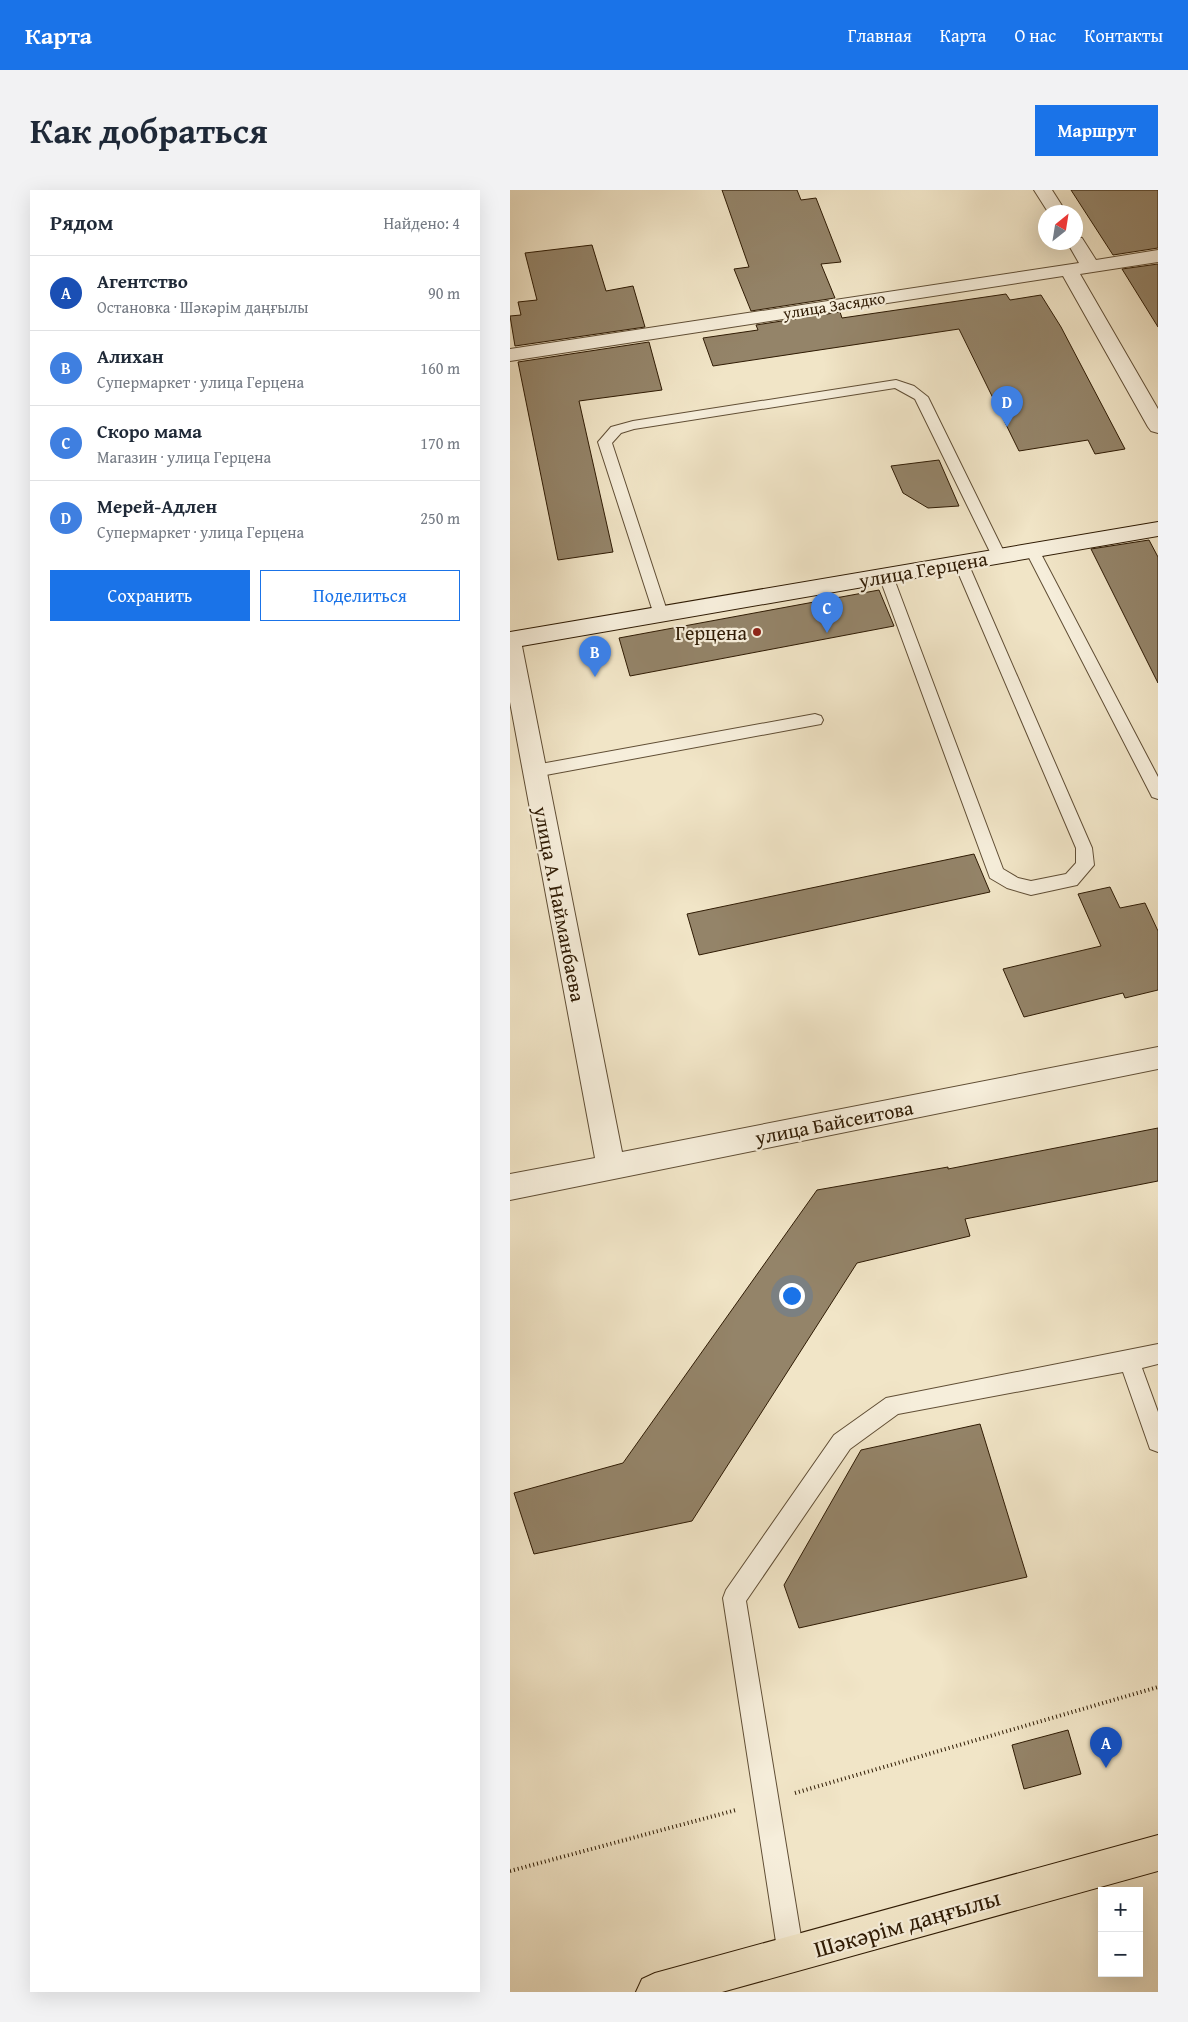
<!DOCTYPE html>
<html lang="ru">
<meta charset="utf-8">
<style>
:root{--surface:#fff;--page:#f2f2f3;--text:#1f2937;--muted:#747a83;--line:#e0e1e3;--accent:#1a73e8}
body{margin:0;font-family:"Gentium Book Plus",serif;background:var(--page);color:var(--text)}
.controls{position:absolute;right:15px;bottom:15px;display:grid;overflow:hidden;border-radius:0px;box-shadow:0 5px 20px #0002}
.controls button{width:45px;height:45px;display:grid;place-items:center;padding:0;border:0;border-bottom:1px solid var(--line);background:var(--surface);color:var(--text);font:25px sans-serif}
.compass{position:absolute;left:528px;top:15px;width:45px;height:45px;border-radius:50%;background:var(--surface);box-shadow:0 5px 20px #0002;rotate:30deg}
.you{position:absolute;left:281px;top:1105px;width:18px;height:18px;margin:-12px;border:4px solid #fff;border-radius:50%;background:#1a73e8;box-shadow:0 0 0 8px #1a73e833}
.badge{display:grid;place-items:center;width:32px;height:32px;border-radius:50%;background:var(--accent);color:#fff;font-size:16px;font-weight:700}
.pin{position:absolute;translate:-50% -41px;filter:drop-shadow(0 1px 2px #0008)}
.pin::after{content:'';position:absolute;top:26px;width:18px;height:15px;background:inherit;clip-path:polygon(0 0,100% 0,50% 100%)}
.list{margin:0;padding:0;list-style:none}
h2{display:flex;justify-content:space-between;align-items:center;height:65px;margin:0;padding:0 20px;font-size:21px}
h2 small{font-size:16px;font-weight:400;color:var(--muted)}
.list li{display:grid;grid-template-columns:32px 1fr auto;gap:15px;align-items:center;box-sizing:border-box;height:75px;padding:0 20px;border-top:1px solid var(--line)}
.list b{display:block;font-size:19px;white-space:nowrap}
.list p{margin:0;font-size:16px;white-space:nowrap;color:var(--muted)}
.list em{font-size:16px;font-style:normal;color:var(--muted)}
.actions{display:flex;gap:10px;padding:15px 20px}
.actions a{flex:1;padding:11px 0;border:1px solid var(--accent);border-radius:0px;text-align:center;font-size:18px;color:var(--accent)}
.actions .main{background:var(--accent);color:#fff}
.map{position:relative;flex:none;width:648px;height:1802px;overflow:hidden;border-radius:0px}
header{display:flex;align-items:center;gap:30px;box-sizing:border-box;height:70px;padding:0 25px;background:var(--accent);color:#fff}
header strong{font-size:24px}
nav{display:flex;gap:28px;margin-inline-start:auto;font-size:18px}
.intro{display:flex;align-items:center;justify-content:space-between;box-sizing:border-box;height:120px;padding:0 30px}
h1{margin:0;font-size:35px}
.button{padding:12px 22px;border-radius:0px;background:var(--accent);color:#fff;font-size:18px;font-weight:700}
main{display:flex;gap:30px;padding:0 30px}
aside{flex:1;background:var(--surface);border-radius:0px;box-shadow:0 5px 20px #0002}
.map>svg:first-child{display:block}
.building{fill:#948469;stroke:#2f1b04}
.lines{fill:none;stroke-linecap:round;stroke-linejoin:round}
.lane-casing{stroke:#604e35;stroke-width:2}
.street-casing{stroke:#604e35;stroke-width:2}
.secondary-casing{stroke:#2f1b04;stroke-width:2}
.primary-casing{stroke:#2f1b04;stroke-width:2}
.path{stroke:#2f1b04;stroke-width:4;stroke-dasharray:1 3;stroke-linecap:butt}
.lane{fill:#f6eedb;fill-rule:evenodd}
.street{fill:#f6eedb;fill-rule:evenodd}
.secondary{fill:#f6eedb;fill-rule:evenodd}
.primary{fill:#f1e5c7;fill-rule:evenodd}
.poi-dot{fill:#8f2418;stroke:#f6eedb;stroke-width:2}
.labels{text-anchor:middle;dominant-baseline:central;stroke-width:4.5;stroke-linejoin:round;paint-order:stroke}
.far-street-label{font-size:16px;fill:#2f1b04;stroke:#f6eedb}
.street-label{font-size:20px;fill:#2f1b04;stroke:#f6eedb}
.poi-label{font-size:20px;fill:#2f1b04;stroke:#f6eedb;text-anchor:end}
.near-street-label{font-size:24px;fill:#2f1b04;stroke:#f6eedb}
</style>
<header>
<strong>Карта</strong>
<nav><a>Главная</a><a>Карта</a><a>О нас</a><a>Контакты</a></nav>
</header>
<div class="intro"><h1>Как добраться</h1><a class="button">Маршрут</a></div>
<main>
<aside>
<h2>Рядом<small>Найдено: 4</small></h2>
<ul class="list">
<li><span class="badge" style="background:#1a4fb4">A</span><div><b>Агентство</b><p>Остановка · Шәкәрім даңғылы</p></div><em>90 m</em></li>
<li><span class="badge" style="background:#3f7fe0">B</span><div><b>Алихан</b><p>Супермаркет · улица Герцена</p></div><em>160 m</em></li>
<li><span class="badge" style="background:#3f7fe0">C</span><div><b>Скоро мама</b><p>Магазин · улица Герцена</p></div><em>170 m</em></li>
<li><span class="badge" style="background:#3f7fe0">D</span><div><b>Мерей-Адлен</b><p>Супермаркет · улица Герцена</p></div><em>250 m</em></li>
</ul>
<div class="actions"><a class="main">Сохранить</a><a>Поделиться</a></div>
</aside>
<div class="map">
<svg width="648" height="1802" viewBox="0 0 648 1802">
<rect width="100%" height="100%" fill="#f1e5c7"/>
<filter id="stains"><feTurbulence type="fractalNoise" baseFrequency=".004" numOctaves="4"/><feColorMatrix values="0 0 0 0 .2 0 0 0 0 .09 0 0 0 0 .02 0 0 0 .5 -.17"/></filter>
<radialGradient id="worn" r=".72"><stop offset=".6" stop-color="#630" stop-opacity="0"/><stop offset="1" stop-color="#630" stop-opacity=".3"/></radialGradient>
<path class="building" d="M212 0H287L291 10 306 8 331 72 311 74 325 108 241 121 224 79 239 77Z
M561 0H648V58L603 65Z
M82 55 96 101 123 96 135 137 5 156 0 126 11 125 8 112 27 110 15 63Z
M648 74V137L612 79Z
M496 104 500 110 531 105 551 137 615 259 585 264 578 250 509 261 449 139 203 176 193 148 248 140 246 135 330 122 332 128Z
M139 152 152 200 69 211 103 362 48 370 8 172Z
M429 270 449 316 418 318 393 303 381 276Z
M639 350 648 367V493L581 359Z
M369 400 384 436 120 486 109 448Z
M464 664 480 702 189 765 177 724Z
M600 697 610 718 635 713 648 741V800L615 808 613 803 514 827 493 779 591 756 568 704Z
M648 938V991L455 1029 460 1046 347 1073 182 1331 24 1364 4 1303 113 1273 307 1000 438 977V979Z
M470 1234 517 1387 289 1438 274 1395 351 1260Z
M558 1540 571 1584 514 1599 502 1555Z"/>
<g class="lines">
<defs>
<path id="lane" d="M386 190 404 196 418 207 496 366 494 370H484L482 366 405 209 385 198 124 239 111 243 102 253 158 424 155 428 150 429 145 428 88 252 101 237 123 231Z
M522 355 527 357 529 360 648 587V609L642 607 640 603 515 360 517 357Z
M451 368 456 369 458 373 582 658 584 675 567 695 521 705 497 698 480 688 369 386 371 382H381L383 386 493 679 508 688 521 691 556 684 566 673V658L444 373 446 369Z
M305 524 311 526 313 530 311 534 25 587 19 585 17 581 19 577 25 575Z
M648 1154V1174L632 1178 648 1222V1262L640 1259 613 1182 388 1224 340 1259 236 1411 294 1765 290 1774 281 1778 272 1774 268 1765 213 1408 216 1400 324 1245 376 1208Z"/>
<path id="street" d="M524 0H542L556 22H538Z
M566 47 572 48 586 70 648 60V72L570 84 648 219V243L641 241 638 237 553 86 0 171V159L569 73 557 52H566Z
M0 443 8 445 11 451 112 962 648 857V879L0 1010V984L85 968 0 512Z"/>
<path id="secondary" d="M648 332V346L0 458V442Z"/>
<path id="primary" d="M648 1645V1681L212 1802H126L132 1789 145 1783Z"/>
</defs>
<use href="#lane" class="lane-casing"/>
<use href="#street" class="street-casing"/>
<use href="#secondary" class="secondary-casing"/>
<use href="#primary" class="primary-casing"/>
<path class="path" d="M285 1603 648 1497
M0 1681 226 1620"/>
<use href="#lane" class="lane"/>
<use href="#street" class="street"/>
<use href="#secondary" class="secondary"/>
<use href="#primary" class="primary"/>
</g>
<circle class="poi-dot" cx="247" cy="442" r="5"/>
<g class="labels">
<g class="far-street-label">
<text transform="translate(324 115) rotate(-9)">улица Засядко</text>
</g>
<g class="street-label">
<text transform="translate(413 379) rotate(-10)">улица Герцена</text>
<text transform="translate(50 714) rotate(79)">улица А. Найманбаева</text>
<text transform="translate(324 932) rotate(-11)">улица Байсеитова</text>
</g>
<g class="poi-label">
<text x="237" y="442">Герцена</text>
</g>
<g class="near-street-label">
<text transform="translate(397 1733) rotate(-16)">Шәкәрім даңғылы</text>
</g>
</g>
<rect width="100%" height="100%" filter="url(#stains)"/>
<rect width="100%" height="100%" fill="url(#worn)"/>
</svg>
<div class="controls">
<button>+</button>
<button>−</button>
</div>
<svg class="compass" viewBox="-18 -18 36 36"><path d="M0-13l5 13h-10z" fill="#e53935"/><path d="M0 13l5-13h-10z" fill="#747a83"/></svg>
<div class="you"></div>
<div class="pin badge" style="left:596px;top:1578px;background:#1a4fb4">A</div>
<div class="pin badge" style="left:85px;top:487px;background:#3f7fe0">B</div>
<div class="pin badge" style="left:317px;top:443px;background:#3f7fe0">C</div>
<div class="pin badge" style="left:497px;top:237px;background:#3f7fe0">D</div>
</div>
</main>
